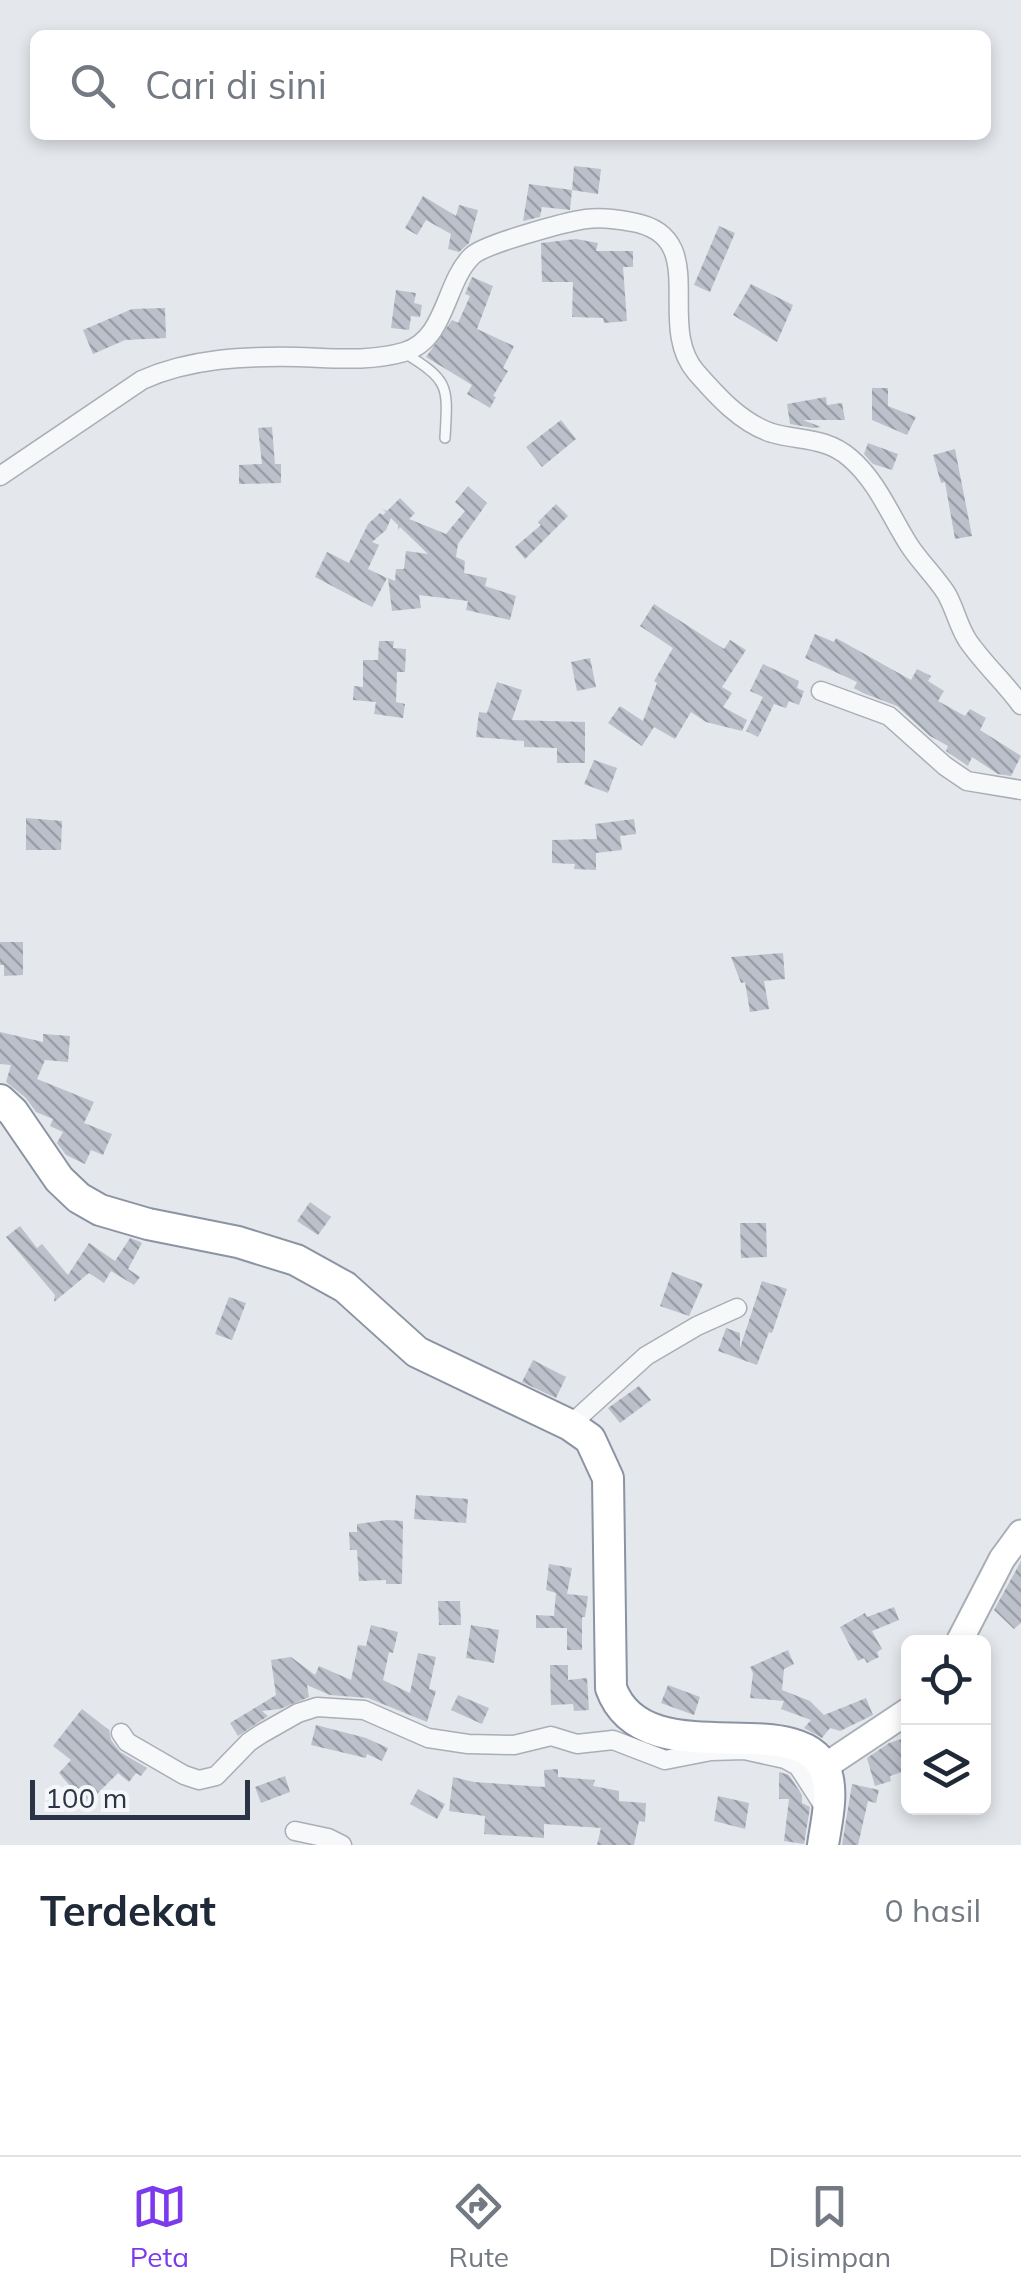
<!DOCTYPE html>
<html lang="id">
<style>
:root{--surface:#fff;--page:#f6f6f7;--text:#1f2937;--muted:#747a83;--line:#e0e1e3;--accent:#7c3aed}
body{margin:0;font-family:Mulish,sans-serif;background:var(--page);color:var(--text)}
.controls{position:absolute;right:30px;bottom:30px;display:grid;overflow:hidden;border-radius:15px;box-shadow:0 5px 15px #0003}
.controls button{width:90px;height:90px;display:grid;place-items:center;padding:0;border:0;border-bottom:2px solid var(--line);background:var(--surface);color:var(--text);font:50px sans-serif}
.scale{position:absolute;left:30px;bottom:25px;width:220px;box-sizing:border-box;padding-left:10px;border:5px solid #2b3445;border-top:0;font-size:28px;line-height:35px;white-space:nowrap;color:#2b3445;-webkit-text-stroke:8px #f4f6f9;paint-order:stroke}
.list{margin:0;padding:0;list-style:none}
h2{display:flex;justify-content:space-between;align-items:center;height:130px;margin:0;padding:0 40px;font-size:42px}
h2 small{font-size:32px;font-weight:400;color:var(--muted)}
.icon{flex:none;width:55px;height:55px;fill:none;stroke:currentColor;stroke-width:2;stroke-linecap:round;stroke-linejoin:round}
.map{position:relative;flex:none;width:1021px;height:1845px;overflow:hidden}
.search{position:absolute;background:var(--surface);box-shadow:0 5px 15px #0003;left:30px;right:30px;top:30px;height:110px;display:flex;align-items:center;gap:25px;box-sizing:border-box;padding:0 35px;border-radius:15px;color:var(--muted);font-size:38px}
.sheet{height:310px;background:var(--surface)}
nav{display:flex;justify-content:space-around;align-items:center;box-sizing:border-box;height:140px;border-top:2px solid var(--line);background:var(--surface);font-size:28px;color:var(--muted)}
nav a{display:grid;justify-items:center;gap:5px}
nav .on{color:var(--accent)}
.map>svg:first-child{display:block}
.building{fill:url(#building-back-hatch)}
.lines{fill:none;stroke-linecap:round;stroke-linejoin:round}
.service-casing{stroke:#a9aeb7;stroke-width:12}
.minor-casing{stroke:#a9aeb7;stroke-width:21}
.secondary-casing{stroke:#a9aeb7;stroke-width:29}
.trunk-casing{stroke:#8b94a3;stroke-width:34}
.service{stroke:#f7f8fa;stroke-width:9}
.minor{stroke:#f7f8fa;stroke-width:18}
.secondary{stroke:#fff;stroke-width:25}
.trunk{stroke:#fff;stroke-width:30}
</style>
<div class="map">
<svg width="1021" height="1845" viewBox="0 0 1021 1845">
<defs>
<pattern id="building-back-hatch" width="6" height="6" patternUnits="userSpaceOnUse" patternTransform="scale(2.5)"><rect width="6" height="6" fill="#bbc0ca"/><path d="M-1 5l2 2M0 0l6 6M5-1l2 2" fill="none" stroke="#989da6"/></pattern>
</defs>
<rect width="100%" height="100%" fill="#e4e7ec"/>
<path class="building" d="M574 166 601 169 598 194 572 190Z
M529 184 572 190 570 210 542 207 540 217 523 221Z
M423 196 456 216 459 205 478 210 469 243 459 252 448 249 451 234 426 220 417 235 405 228Z
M719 226 735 233 710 292 694 285Z
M576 239 598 243 596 251H633V267H623L627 321 604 323 603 318 572 317 573 282H542L541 243Z
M472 277 493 286 477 329 514 346 503 368 508 371 493 396 496 397 490 408 467 394 472 385 426 357 452 320 458 323 470 296 465 294Z
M751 284 793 305 777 342 733 315Z
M396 290 416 293 414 303 422 305 420 317 411 316 409 330 391 328Z
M165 308 166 338 125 340 93 354 83 330 132 309Z
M872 388H888V406L916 417 907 435 872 420Z
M826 397 827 405 842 403 845 420H803L821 427 813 428 790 424 787 404Z
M561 420 576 439 542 467 526 447Z
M272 427 275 464H281V483L239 484V465L262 464 258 428Z
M868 443 898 454 892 470 873 464 864 454Z
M955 449 972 536 955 539 945 482 941 483 933 455Z
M468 486 487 503 458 544 456 557 465 561 464 573 487 578 485 586 516 596 510 620 466 610 468 601 419 595 421 608 392 611 388 578 395 581 396 569H404L406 551 428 554 400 527 398 530V525L391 518 386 530 372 542 379 545 368 569 387 578 372 607 315 577 327 552 349 563 368 524 380 513 383 515 386 512 382 509 387 511 400 498 415 513 409 519 446 534 465 511 455 502Z
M556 504 568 516 525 559 515 547 541 525 538 522Z
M654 604 724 649 730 640 746 650 722 687 732 693 723 707 747 720 742 731 706 722 691 712 675 739 654 727 642 746 608 723 620 706 643 721 657 683 654 681 673 648 640 626Z
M815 634 834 642 836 638 911 680 917 669 931 676 928 681 944 691 938 701 965 716 970 709 986 718 980 730 1021 756 1011 776 998 774 972 757 968 766 946 751 948 746 930 736 897 706 863 693 854 688 857 682 805 658Z
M379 641H394L393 648 406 649 405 672H397L396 702 405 704 403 718 374 714 376 702 353 700 354 686 363 687V660H378Z
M590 658 596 687 577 691 571 662Z
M763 664 799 681 797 688 804 691 799 705 789 701 786 708 774 704 758 737 746 731 763 697 750 691Z
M497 682 522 690 512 720 585 722V763H557V748L524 747V741L476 737 479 712 487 713Z
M594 760 617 768 608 793 584 784Z
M26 818 62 821 61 850H26Z
M634 819 636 834 620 836 622 850 596 853V870L574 869 575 864 552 863V840L597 839 595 824Z
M0 942H23V975L4 976V965H0Z
M783 953 785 979 764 981 769 1009 750 1012 745 982 741 983 731 957Z
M0 1032 43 1042V1034L70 1036 68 1062 45 1060 37 1079 94 1102 84 1123 112 1134 103 1155 91 1150 85 1164 66 1155 57 1143 63 1132 50 1126 53 1119 36 1112 26 1098 6 1082 11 1065 0 1064Z
M310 1202 331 1217 318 1235 297 1221Z
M740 1223H766L767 1257 741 1258Z
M20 1226 37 1248 42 1244 68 1275 89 1243 115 1261 130 1238 138 1241 142 1243 128 1269 140 1277 134 1285 111 1271 104 1283 89 1273 54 1302 55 1295 6 1237Z
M672 1272 703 1284 689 1316 660 1306Z
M762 1281 787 1289 772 1333 769 1332 757 1365 718 1351 726 1328 740 1333V1348Z
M229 1297 246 1303 232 1340 215 1334Z
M533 1360 566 1377 556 1398 522 1382Z
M639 1386 651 1400 620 1423 608 1408Z
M416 1495 468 1499 466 1523 414 1519Z
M387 1520 403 1521 402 1584H386V1580L359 1581 357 1550H350L349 1532H357V1524Z
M1021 1561V1623L1014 1629 994 1610Z
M549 1564 572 1568 567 1594 588 1596 585 1617H582V1650H567V1628H536V1615L554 1616 556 1593 546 1590Z
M438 1601H460L461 1625H439Z
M894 1607 899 1620 872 1631 882 1649 877 1652 879 1657 867 1663 864 1658 858 1661 840 1627 865 1613 867 1617Z
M371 1625 398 1632 393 1653 389 1652 383 1680 410 1693 418 1653 436 1657 429 1689 436 1691 427 1722 368 1698 330 1695 307 1685 309 1697 280 1709 262 1711 268 1716 238 1736 230 1723 276 1695 271 1660 291 1657 315 1675 319 1666 351 1680 358 1645 366 1646Z
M471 1625 499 1630 494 1663 466 1658Z
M788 1650 794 1664 784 1669 782 1690 810 1701 824 1715 866 1698 873 1715 840 1731 830 1728 822 1738 804 1728 811 1720 781 1709 784 1701 750 1698 753 1673 750 1667Z
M550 1665H568V1680L587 1678 589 1710 574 1711 573 1704 551 1705Z
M668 1685 700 1697 694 1715 661 1703Z
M458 1695 489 1708 482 1724 451 1710Z
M82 1709 109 1730 111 1740 120 1752 147 1768 141 1776 136 1773 129 1782 118 1773 86 1805 59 1773 71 1760 53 1746Z
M316 1725 366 1738 388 1748 382 1761 367 1754 366 1758 311 1745Z
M908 1737V1770L890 1776 891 1781 875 1786 867 1758 889 1743Z
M558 1769V1777L595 1780 593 1786 619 1791V1801L646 1803 645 1822 639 1821 634 1845H597L601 1828 544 1824V1838L484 1834 485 1816 449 1811 453 1777 474 1782 545 1787 544 1770Z
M779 1772 789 1775 802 1795V1803L810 1807 804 1844 784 1841 789 1799H779Z
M285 1776 290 1792 261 1803 255 1787Z
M852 1784 879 1790 876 1803 868 1801 858 1845H842Z
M418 1789 445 1804 437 1819 410 1804Z
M718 1796 749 1803 745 1829 714 1821Z"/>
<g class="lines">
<defs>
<path id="service" d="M403 352C450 381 448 385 445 438"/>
<path id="minor" d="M0 476 142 380C191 358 246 356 298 357 333 358 370 362 404 352 447 339 444 283 472 256 484 244 566 222 586 219 601 217 617 219 632 222 713 236 654 324 696 372 717 396 741 423 772 433 800 441 826 437 850 458 877 481 890 515 909 545 920 562 935 576 946 593 955 608 958 626 968 641 984 664 1005 683 1021 705
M821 691 889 716 945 766 967 781 1021 790
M570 1425 646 1356 697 1326 737 1308
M121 1733 127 1742 184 1775 199 1780 216 1776 249 1742 261 1734 298 1713 317 1707 364 1710 428 1738 468 1744 514 1745 551 1736 577 1744 613 1740 665 1760 711 1751 744 1750 785 1759 798 1766 827 1811
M295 1831 328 1838 342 1845"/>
<path id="secondary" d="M959 1642 1002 1559 1021 1533
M824 1767 908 1711"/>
<path id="trunk" d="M0 1100 13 1112 59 1179 79 1198 100 1210 148 1224 238 1242 296 1260 345 1287 417 1352 570 1425 590 1439 608 1478 611 1688C644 1780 805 1701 827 1775 833 1796 826 1824 823 1845"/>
</defs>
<use href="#service" class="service-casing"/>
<use href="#minor" class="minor-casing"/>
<use href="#secondary" class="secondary-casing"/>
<use href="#trunk" class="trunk-casing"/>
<use href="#service" class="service"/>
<use href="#minor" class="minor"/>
<use href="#secondary" class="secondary"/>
<use href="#trunk" class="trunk"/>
</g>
</svg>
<div class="controls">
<button><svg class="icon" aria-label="locate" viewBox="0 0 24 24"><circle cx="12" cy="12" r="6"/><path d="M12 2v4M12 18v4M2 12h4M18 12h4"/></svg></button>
<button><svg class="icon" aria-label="layers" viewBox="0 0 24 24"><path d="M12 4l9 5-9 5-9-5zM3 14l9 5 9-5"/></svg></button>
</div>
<div class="scale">100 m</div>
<div class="search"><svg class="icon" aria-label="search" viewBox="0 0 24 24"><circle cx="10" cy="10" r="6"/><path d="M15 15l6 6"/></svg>Cari di sini</div>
</div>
<section class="sheet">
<h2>Terdekat<small>0 hasil</small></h2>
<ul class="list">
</ul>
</section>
<nav>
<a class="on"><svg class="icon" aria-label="map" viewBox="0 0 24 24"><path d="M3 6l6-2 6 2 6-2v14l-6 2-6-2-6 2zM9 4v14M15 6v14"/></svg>Peta</a>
<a><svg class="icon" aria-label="directions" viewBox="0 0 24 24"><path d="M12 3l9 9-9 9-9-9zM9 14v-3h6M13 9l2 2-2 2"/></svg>Rute</a>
<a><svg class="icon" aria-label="saved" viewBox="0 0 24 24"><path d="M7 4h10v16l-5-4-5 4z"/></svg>Disimpan</a>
</nav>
